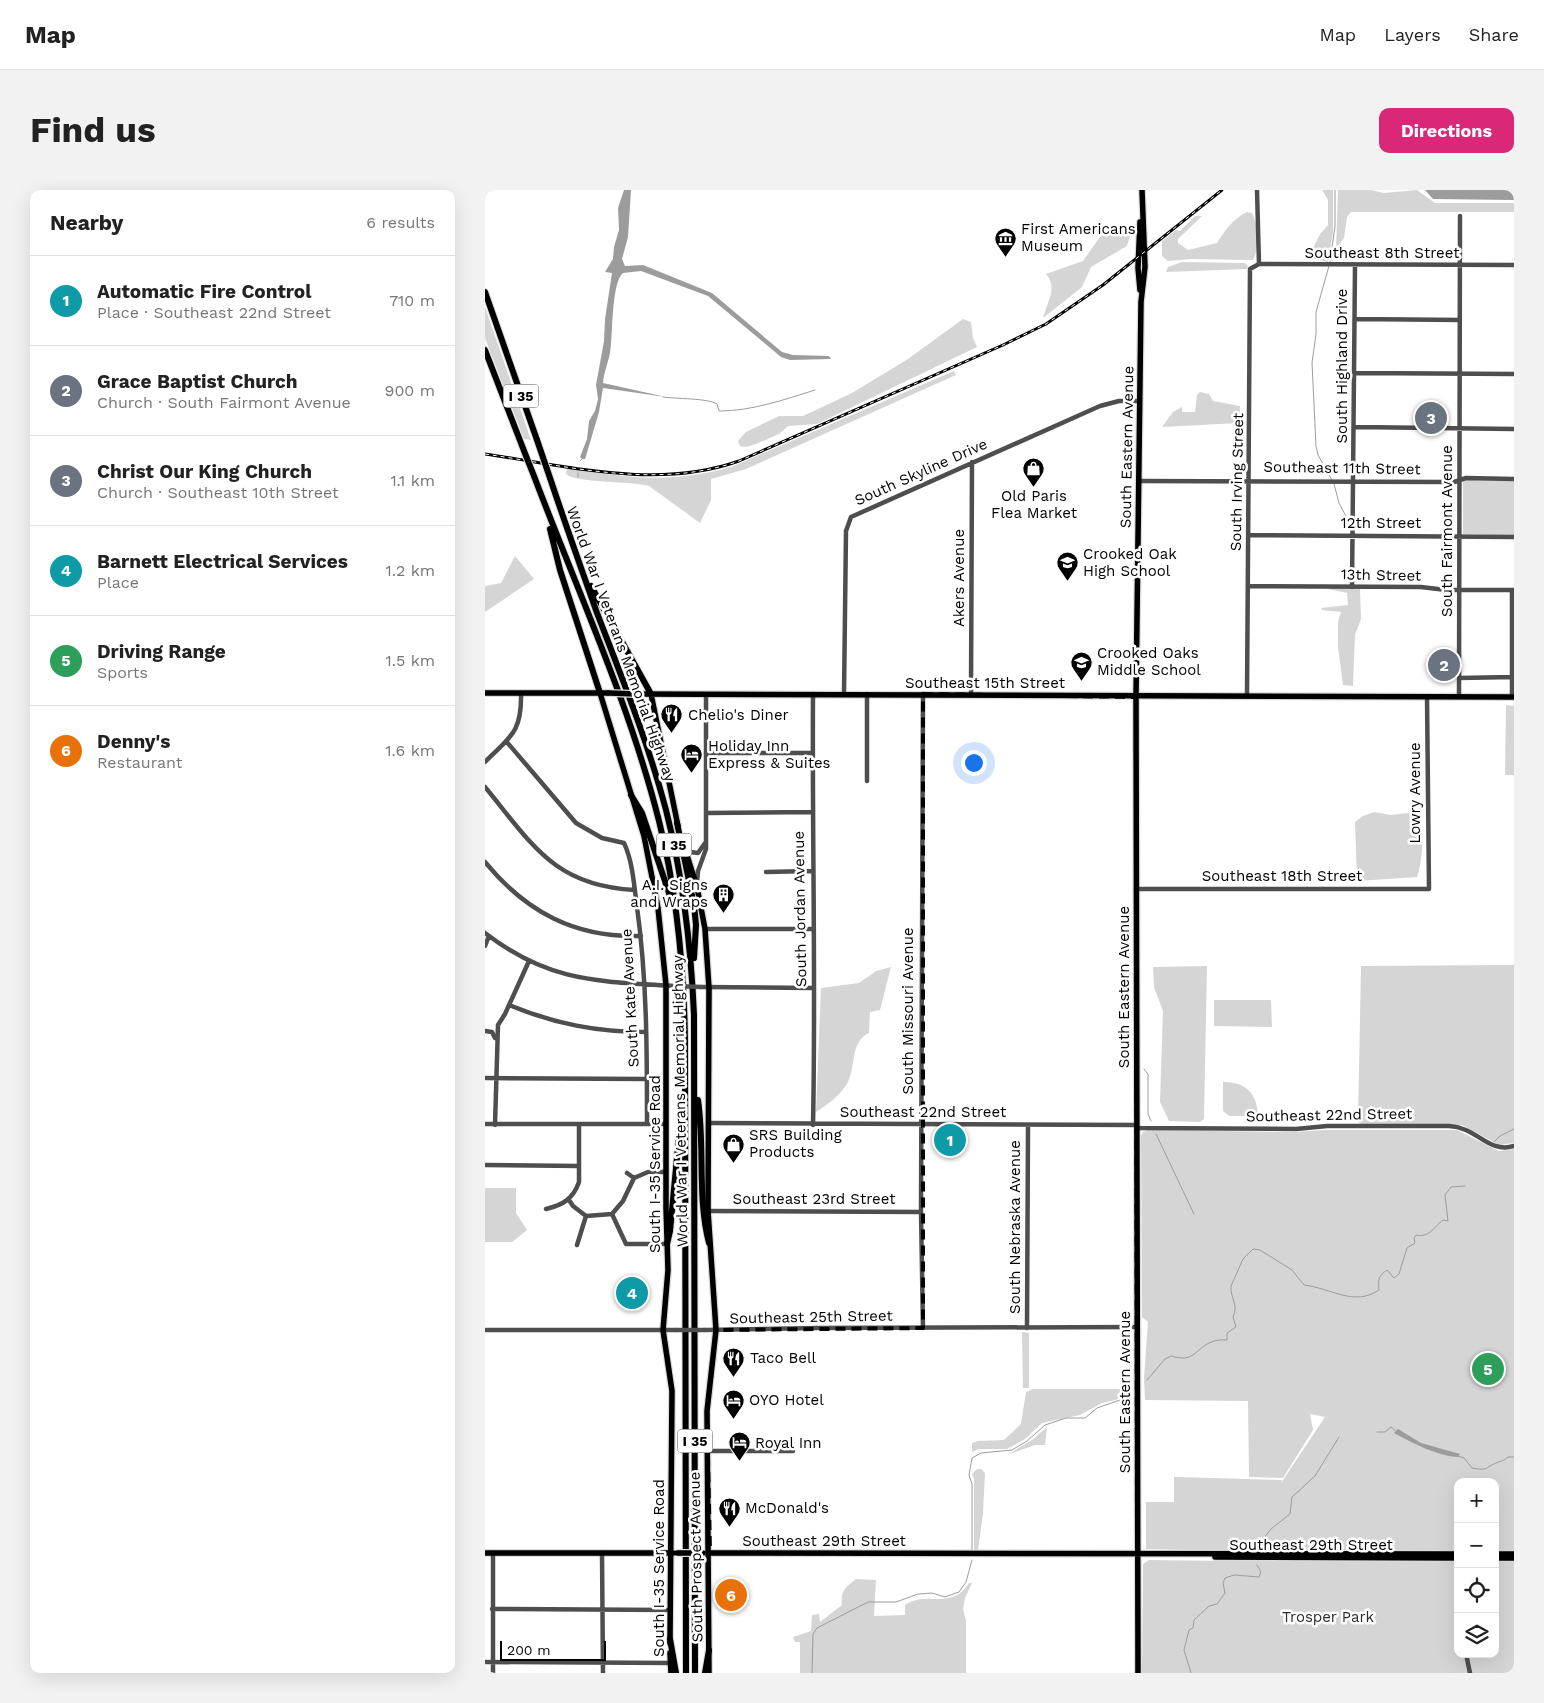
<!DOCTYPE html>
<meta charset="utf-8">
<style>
:root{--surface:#fff;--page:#f2f2f2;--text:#222;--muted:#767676;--line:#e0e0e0;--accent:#db2777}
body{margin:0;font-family:"Work Sans",sans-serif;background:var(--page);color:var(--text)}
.controls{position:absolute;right:15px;bottom:15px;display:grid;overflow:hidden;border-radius:10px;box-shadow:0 5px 20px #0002}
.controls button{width:45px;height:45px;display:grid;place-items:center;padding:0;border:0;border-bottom:1px solid var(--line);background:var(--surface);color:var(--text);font:25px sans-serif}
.scale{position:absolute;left:15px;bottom:12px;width:106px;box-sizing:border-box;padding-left:5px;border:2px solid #000;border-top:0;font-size:14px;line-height:18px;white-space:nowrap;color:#000;-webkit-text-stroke:4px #fff;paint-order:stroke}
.you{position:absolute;left:488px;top:572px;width:18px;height:18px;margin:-12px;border:4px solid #fff;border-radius:50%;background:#1a73e8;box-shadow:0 0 0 8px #1a73e833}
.badge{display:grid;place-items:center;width:32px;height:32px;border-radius:50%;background:var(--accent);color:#fff;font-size:16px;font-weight:700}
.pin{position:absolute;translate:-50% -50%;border:2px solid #fff;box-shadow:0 1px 5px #0006}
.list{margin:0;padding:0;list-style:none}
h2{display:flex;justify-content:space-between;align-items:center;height:65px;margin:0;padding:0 20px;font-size:21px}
h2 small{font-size:16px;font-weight:400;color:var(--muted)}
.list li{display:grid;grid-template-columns:32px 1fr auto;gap:15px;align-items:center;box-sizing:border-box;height:90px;padding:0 20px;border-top:1px solid var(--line)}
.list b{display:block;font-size:19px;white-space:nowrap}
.list p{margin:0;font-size:16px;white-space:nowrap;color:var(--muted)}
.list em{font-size:16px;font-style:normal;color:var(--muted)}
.icon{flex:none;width:28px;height:28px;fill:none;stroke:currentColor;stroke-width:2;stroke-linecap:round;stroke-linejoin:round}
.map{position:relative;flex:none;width:1029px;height:1483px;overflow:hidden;border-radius:10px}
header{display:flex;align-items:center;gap:30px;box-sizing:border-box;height:70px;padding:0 25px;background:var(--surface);border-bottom:1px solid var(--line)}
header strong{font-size:24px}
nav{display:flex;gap:28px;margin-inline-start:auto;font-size:18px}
.intro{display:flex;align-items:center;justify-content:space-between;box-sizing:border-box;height:120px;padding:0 30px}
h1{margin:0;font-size:35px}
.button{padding:12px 22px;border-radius:10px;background:var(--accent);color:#fff;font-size:18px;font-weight:700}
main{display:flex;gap:30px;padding:0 30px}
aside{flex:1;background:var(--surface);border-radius:10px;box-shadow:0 5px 20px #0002}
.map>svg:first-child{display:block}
.green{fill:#d5d5d5}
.water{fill:#9c9c9c}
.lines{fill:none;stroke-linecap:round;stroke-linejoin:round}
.stream{stroke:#9c9c9c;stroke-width:1}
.major-casing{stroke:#dbdbdb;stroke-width:8}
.highway-casing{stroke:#dbdbdb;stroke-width:8}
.minor{stroke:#4e4e4e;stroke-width:4.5}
.major{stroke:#000;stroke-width:5.5}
.highway{stroke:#000;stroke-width:6}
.rail-casing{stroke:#000;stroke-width:3}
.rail{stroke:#fff;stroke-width:1;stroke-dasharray:4;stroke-linecap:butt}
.major-bridge-casing{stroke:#dbdbdb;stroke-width:8;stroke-linecap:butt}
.highway-bridge-casing{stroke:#dbdbdb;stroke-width:8;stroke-linecap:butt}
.minor-bridge{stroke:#4e4e4e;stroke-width:4.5}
.major-bridge{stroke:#000;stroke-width:5.5}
.highway-bridge{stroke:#000;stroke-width:6}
.marked{fill:none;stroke:#000;stroke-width:4;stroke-dasharray:10 6;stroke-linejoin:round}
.labels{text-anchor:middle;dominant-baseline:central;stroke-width:5;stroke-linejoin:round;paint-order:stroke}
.shield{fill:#fff;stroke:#4c4c4c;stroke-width:1}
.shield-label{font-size:14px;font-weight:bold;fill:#000}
.poi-label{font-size:15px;fill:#000;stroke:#fff;text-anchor:start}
.street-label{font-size:15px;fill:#000;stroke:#fff}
.park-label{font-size:15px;fill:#2c2c2c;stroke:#fff}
</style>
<header>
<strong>Map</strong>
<nav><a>Map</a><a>Layers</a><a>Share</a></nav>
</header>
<div class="intro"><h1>Find us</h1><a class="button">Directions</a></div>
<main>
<aside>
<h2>Nearby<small>6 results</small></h2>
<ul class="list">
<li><span class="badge" style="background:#0f9aa8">1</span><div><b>Automatic Fire Control</b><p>Place · Southeast 22nd Street</p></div><em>710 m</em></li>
<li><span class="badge" style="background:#6b7280">2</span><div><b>Grace Baptist Church</b><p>Church · South Fairmont Avenue</p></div><em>900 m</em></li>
<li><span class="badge" style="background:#6b7280">3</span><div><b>Christ Our King Church</b><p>Church · Southeast 10th Street</p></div><em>1.1 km</em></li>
<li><span class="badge" style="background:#0f9aa8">4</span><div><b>Barnett Electrical Services</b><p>Place</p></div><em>1.2 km</em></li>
<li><span class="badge" style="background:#2e9e5b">5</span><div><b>Driving Range</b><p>Sports</p></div><em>1.5 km</em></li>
<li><span class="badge" style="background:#e8710a">6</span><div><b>Denny's</b><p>Restaurant</p></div><em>1.6 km</em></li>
</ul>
</aside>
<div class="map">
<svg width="1029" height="1483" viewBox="0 0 1029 1483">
<rect width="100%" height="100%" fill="#fff"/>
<path class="green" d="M837 0H848V42L843 72 828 69 829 56 835 44 843 35V10Z
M853 0H886L899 3 932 0 950 13H1029V22H866L862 27 859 48 851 59Z
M762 22 767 23C773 36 775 57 768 70L706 69 683 71 677 66V51L691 40 695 41 710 26H717L693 49V53L703 60 732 53C739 41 749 28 762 22Z
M645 35 646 42 642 56 606 77 597 97 558 128C562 112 573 98 561 84L598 71 617 44 631 36Z
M697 72 760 73 763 76 762 79 681 82 683 77Z
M0 117 46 250 39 249 0 148Z
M478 129 486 132 488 148 492 157 332 234 303 236 294 244 271 254 261 257 255 256 253 251 261 242 294 226H318L367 203 423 169Z
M469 181 471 185 261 279 226 289V310L215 333 164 296C148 291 89 293 81 284L82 278C145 288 184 294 246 277Z
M715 202 724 204 728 211 755 216 754 233 677 237 688 222 697 217V222H710L712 205Z
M978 290H1029V346L978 344Z
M30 366 49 389 0 422V396L16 393Z
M846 398H875L876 429 870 445 868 496 858 495 853 457V432L856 422 837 420 836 418 863 415 862 403 843 399Z
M1021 515 1029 516V585H1020Z
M889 622 906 625 931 622C940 639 938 669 932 687L872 691 870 632 878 626Z
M1029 775V953L1014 955 977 935 876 934 873 932 876 776Z
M722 776 719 929 715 932 684 931 675 912 678 821 669 797 668 777Z
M406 777 395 820 385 822 384 843C365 852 371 875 363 892 356 905 343 914 331 922L336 798 374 793 391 781Z
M729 810H786L787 837 729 836Z
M738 892C761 892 772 903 773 926H744L738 921Z
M663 940 809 942 839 940H972L1014 961 1029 959V1360H1010V1292H973V1360H893L891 1371H973V1464H1010V1371H1029V1483H657L658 1374 664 1370 738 1371 747 1361 661 1359V1312H689V1287L797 1290 796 1293 840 1227 825 1224 828 1240 798 1288 764 1287 763 1211 660 1210 659 1188 663 1132 657 1127 656 946 658 942Z
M0 998H31V1023L42 1040 27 1052H0Z
M537 1142 544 1143V1198H538Z
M548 1199H640L637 1206 631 1210 617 1213 595 1225 557 1233 540 1249 522 1259H493L487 1262V1253L493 1251 519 1250 536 1234 541 1202Z
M562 1237 560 1255H550L522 1265 547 1250Z
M492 1279H496L500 1283 498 1323 493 1361 489 1360V1289L487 1284Z
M371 1389 391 1390 389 1426 420 1425V1415C443 1399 465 1422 484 1393H487L480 1408 478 1419 481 1431V1483H315V1452H310L308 1447 326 1441 327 1425 334 1424 335 1432 357 1415C355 1401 360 1398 371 1389Z"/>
<path class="water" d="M139 0H146L143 47 137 69 140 76 158 75 227 103 297 162 308 165 344 166 346 169 305 170 296 167 223 106 156 81 138 83C126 93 128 146 125 163 123 173 119 182 118 193L181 207 118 198 114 222 101 266 100 269H97L95 267 102 249 104 231 110 221 113 209 111 195 119 151 120 129 127 83 120 82 128 69 129 57 134 40 133 18Z
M940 0H1029V10L948 9Z
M913 1239 936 1253 975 1264 973 1267C955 1267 925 1252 909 1243Z"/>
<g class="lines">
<path class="stream" d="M845 72 850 36V0
M844 76 831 122V144L827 173 831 256 833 265 847 290
M178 207C192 209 222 208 232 214L234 221C267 221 298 210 330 200
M95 271 98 268
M93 287V283
M849 294 854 313 863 330
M659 879 663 884V924L666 931
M671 944 709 1024
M1009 952 1015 946 1029 939
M662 1190 680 1169 686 1166C690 1167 694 1168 698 1168 714 1168 716 1148 742 1150V1143L751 1137 748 1127C754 1115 745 1108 746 1096L758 1069 768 1059 775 1060 807 1080 819 1095C846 1098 869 1117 894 1100 893 1090 893 1086 902 1080L909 1088 914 1084 922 1058 930 1053 929 1048 931 1045C944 1048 948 1038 958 1030L963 1031 960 1005 966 997 980 996
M892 1242H900L906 1237 912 1242
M973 1266 979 1268 987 1278C1004 1281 999 1278 1011 1273 1016 1271 1019 1271 1023 1267H1029
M772 1357 786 1339 805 1324 807 1307 830 1286 854 1247
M487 1360V1294L484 1285 487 1268 496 1263 527 1260 542 1251 560 1235 581 1228H600L612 1218 638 1209 646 1199
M327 1483 328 1444 332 1438 383 1412H411L433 1404 447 1403 460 1407 468 1404 474 1402 481 1392 487 1370
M706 1483 699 1460 704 1440 708 1438 709 1430 724 1416 732 1414 740 1403 738 1393 740 1388 749 1385 774 1387 776 1382 772 1375"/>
<defs>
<path id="major" d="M655 100 653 78 655 32
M0 503H124
M115 503 159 646 173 718 181 795V1018L183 1080 178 1140 187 1201 185 1453
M151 504 1029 507
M166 504 193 636
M200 659 212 697 220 739 224 798 223 1021 231 1140 222 1221 224 1483
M0 1363H188
M223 1363 973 1364
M1010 1364H1029
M730 1367 973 1368
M1010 1368H1029
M185 1463 186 1483
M653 1483 651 507 656 112 660 77 657 0"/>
<path id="highway" d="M0 102 52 250
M0 160 41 266
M49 286C92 400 144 512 174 631 192 703 199 777 200 852L201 1483
M65 288C80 333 96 378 112 423 137 488 163 552 181 620 198 687 206 756 209 825L210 1483
M65 339 75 380 115 503
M106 396 166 504
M146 605 157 623 185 706
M192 633 209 715 211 735 209 768
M213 910C220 957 212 1007 224 1053
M182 1054 185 1041 197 915
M185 1449 191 1483
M220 1483 224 1460"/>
</defs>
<use href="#major" class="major-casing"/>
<use href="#highway" class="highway-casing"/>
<path class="minor" d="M772 0 774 74
M870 129 975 130
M870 183 1029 184
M870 237 1029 239
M654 291 969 292 981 288 1029 289
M764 345 1029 347
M763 396 936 397 961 400H1029
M867 397 870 76
M974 488 1028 487
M359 504 361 341 366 327 615 216 634 211H655
M382 504V591
M438 504 436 1022 438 1138
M486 505 487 272
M762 506 765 79 774 74 1029 75
M974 507 975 26
M1027 507V400
M21 551 91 633 117 648 139 653C148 672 149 696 152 717 162 789 162 861 162 934
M221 563H328
M0 572C26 546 37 542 36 503
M0 597C47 654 69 696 150 700
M221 623 327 622
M200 658 205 662 213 663 220 653
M0 672C41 722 90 748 156 746
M281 682 327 681
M212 693 213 681 221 659V504
M651 699H944L942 506
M220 739H328
M0 743C65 793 113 791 190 796
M0 756 4 746
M216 797 328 798
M24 815C70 834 112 842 161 842
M0 841 7 842 10 848
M0 888 162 889
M224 933 652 935
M0 934H181
M10 935 13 835 20 824 44 771
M328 935C331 791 327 648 328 504
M652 938 811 939 842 936H964C992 937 1003 964 1029 956
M0 975 94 976
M142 983 149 988
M84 1010 88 1016 101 1026 127 1024 138 1011 149 988 163 982H181
M61 1019C78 1015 88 1009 94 992V935
M223 1021 436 1022
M127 1024 141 1054H182
M92 1055 101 1026
M542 1138 543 936
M0 1140H192
M220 1140 332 1138 652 1137
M222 1261H308
M117 1363 118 1483
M7 1419 185 1420
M981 1464 985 1483
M0 1472 186 1473
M8 1483V1363"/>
<use href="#major" class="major"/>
<use href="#highway" class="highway"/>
<defs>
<path id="rail" d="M0 264C83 276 172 300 254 271L518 155 561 134 618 95 737 0"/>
</defs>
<use href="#rail" class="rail-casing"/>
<use href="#rail" class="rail"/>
<defs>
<path id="major-bridge" d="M124 503 151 504
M192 1363H218"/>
<path id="highway-bridge" d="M52 250 65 288
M41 266 49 286"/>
</defs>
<use href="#major-bridge" class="major-bridge-casing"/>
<use href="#highway-bridge" class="highway-bridge-casing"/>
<path class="minor-bridge" d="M190 796 216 797
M192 1140H220"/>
<use href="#major-bridge" class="major-bridge"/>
<use href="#highway-bridge" class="highway-bridge"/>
</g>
<path class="marked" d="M438 504 651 507 652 1364 225 1363 222 1221 231 1140 438 1138Z"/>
<defs>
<symbol id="museum-pin" viewBox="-11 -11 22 30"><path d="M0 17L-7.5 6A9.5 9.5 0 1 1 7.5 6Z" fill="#000" stroke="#fff"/><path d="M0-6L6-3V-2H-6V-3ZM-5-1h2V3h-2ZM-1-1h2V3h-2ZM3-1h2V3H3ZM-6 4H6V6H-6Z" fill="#fff"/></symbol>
<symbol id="shop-pin" viewBox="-11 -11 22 30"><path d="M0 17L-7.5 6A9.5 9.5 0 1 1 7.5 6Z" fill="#000" stroke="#fff"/><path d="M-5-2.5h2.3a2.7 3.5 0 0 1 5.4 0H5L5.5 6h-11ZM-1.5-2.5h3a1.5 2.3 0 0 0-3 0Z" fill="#fff"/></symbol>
<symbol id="school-pin" viewBox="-11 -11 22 30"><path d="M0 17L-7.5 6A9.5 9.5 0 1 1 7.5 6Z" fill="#000" stroke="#fff"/><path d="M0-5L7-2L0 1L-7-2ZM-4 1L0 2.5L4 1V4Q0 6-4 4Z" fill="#fff"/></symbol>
<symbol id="restaurant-pin" viewBox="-11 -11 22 30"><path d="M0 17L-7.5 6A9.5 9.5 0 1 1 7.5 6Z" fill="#000" stroke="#fff"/><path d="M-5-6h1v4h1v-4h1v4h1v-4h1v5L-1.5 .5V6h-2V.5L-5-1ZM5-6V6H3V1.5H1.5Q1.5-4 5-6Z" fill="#fff"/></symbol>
<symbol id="hotel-pin" viewBox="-11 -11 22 30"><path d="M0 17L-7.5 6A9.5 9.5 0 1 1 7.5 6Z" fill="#000" stroke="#fff"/><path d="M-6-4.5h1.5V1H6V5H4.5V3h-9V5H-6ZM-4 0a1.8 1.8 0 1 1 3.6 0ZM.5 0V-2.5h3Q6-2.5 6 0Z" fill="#fff"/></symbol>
<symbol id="building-pin" viewBox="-11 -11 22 30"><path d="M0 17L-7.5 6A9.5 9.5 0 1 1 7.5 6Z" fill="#000" stroke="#fff"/><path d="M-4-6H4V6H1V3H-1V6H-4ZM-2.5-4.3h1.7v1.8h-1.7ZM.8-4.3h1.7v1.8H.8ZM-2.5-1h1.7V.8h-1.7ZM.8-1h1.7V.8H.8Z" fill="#fff"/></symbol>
</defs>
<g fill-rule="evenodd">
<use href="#museum-pin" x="508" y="36" width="25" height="34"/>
<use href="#shop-pin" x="536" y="266" width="25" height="34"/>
<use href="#school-pin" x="570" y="360" width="25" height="34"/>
<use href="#school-pin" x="584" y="460" width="25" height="34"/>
<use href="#restaurant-pin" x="174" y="512" width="25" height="34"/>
<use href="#hotel-pin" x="194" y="552" width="25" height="34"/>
<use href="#building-pin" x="226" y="692" width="25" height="34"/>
<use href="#shop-pin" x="236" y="942" width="25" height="34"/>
<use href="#restaurant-pin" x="236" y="1156" width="25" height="34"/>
<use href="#hotel-pin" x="236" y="1198" width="25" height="34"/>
<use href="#hotel-pin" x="242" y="1240" width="25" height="34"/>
<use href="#restaurant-pin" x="232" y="1306" width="25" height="34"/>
</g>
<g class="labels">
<g class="shield">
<rect x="18.5" y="194.5" width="35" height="23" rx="4"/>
<rect x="171.5" y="643.5" width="35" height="23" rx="4"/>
<rect x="192.5" y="1239.5" width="35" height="23" rx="4"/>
</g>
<g class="shield-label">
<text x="36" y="206">I 35</text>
<text x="189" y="655">I 35</text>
<text x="210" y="1251">I 35</text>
</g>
<g class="poi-label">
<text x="536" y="39">First Americans<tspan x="536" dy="17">Museum</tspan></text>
<text x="549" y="306" text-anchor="middle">Old Paris<tspan x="549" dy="17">Flea Market</tspan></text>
<text x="598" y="364">Crooked Oak<tspan x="598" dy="17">High School</tspan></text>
<text x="612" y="463">Crooked Oaks<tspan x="612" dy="17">Middle School</tspan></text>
<text x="203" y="525">Chelio's Diner</text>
<text x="223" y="556">Holiday Inn<tspan x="223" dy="17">Express &amp; Suites</tspan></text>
<text x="223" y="695" text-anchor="end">A.I. Signs<tspan x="223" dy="17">and Wraps</tspan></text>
<text x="264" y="945">SRS Building<tspan x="264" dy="17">Products</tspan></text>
<text x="265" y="1168">Taco Bell</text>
<text x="264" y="1210">OYO Hotel</text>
<text x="270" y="1253">Royal Inn</text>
<text x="260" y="1318">McDonald's</text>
</g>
<g class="street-label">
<text x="897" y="63">Southeast 8th Street</text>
<text transform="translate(857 176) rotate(-90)">South Highland Drive</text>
<text transform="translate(642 257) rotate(-89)">South Eastern Avenue</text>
<text transform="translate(857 278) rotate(1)">Southeast 11th Street</text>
<text transform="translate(436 282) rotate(-24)">South Skyline Drive</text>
<text transform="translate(752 292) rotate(-89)">South Irving Street</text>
<text x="896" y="333">12th Street</text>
<text transform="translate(962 341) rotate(-90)">South Fairmont Avenue</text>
<text transform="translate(896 385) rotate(1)">13th Street</text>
<text transform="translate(474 388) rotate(-90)">Akers Avenue</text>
<text transform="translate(136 454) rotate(70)">World War I Veterans Memorial Highway</text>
<text x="500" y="493">Southeast 15th Street</text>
<text transform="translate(930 603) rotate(-90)">Lowry Avenue</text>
<text x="797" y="686">Southeast 18th Street</text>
<text transform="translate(315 719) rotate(-91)">South Jordan Avenue</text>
<text transform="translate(639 797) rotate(-90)">South Eastern Avenue</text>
<text transform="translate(145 808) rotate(-93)">South Kate Avenue</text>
<text transform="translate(423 821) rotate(-90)">South Missouri Avenue</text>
<text transform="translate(195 911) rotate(-91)">World War I Veterans Memorial Highway</text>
<text x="438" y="922">Southeast 22nd Street</text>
<text transform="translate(844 925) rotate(-1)">Southeast 22nd Street</text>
<text transform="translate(170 974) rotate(-90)">South I-35 Service Road</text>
<text x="329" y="1009">Southeast 23rd Street</text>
<text transform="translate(530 1037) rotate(-90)">South Nebraska Avenue</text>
<text transform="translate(326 1127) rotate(-1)">Southeast 25th Street</text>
<text transform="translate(640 1202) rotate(-90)">South Eastern Avenue</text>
<text x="339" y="1351">Southeast 29th Street</text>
<text x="826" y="1355">Southeast 29th Street</text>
<text transform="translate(211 1367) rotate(-91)">South Prospect Avenue</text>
<text transform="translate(174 1378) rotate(-90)">South I-35 Service Road</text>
</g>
<g class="park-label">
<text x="843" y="1427">Trosper Park</text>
</g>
</g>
</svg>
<div class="controls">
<button>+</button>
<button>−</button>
<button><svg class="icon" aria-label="locate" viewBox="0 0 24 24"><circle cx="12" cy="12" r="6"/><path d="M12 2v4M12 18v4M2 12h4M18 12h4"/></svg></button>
<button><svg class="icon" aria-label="layers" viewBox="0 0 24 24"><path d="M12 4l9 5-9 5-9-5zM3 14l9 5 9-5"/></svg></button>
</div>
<div class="scale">200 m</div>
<div class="you"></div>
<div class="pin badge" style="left:465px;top:950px;background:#0f9aa8">1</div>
<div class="pin badge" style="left:959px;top:475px;background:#6b7280">2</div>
<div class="pin badge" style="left:946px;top:228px;background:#6b7280">3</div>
<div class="pin badge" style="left:147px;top:1103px;background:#0f9aa8">4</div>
<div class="pin badge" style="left:1003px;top:1179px;background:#2e9e5b">5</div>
<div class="pin badge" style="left:246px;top:1405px;background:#e8710a">6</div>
</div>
</main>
